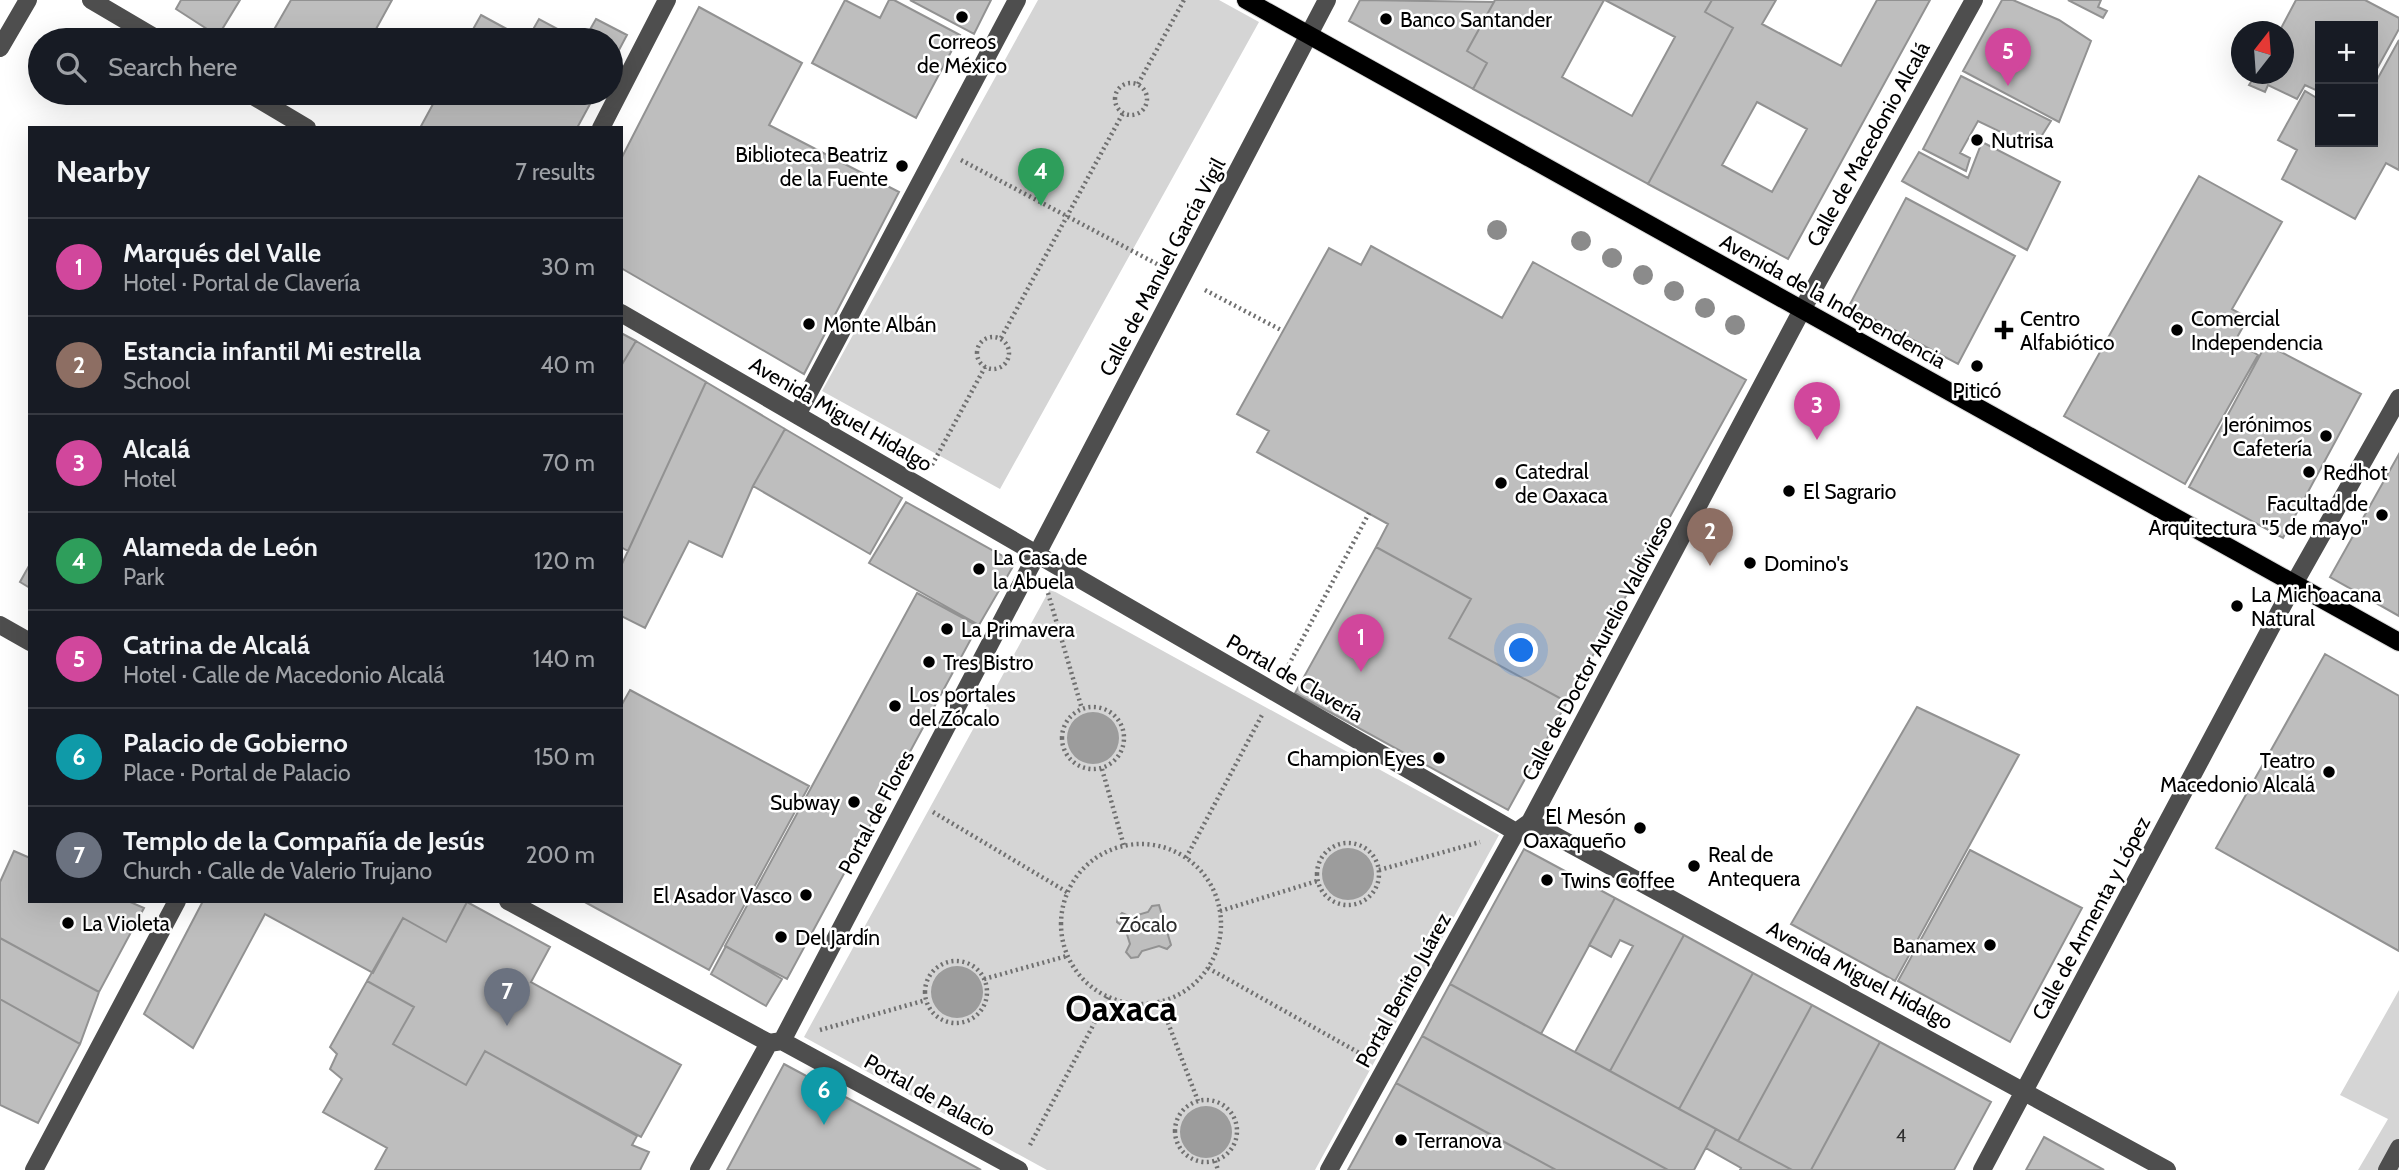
<!DOCTYPE html>
<meta charset="utf-8">
<style>
:root{--surface:#171b24;--page:#242831;--text:#f1f3f6;--muted:#9ea1a6;--line:#363941;--accent:#7c3aed}
body{margin:0;font-family:Cabin,sans-serif;background:var(--page);color:var(--text)}
.controls{position:absolute;right:21px;top:21px;display:grid;overflow:hidden;border-radius:0px;box-shadow:0 7px 28px #0002}
.controls button{width:63px;height:63px;display:grid;place-items:center;padding:0;border:0;border-bottom:2px solid var(--line);background:var(--surface);color:var(--text);font:35px sans-serif}
.compass{position:absolute;left:2231px;top:21px;width:63px;height:63px;border-radius:50%;background:var(--surface);box-shadow:0 7px 28px #0002;rotate:17deg}
.you{position:absolute;left:1522px;top:651px;width:24px;height:24px;margin:-18px;border:5px solid #fff;border-radius:50%;background:#1a73e8;box-shadow:0 0 0 10px #1a73e833}
.badge{display:grid;place-items:center;width:46px;height:46px;border-radius:50%;background:var(--accent);color:#fff;font-size:23px;font-weight:700}
.pin{position:absolute;translate:-50% -58px;filter:drop-shadow(0 2px 4px #0008)}
.pin::after{content:'';position:absolute;top:37px;width:24px;height:21px;background:inherit;clip-path:polygon(0 0,100% 0,50% 100%)}
.list{margin:0;padding:0;list-style:none}
h2{display:flex;justify-content:space-between;align-items:center;height:91px;margin:0;padding:0 28px;font-size:30px}
h2 small{font-size:23px;font-weight:400;color:var(--muted)}
.list li{display:grid;grid-template-columns:46px 1fr auto;gap:21px;align-items:center;box-sizing:border-box;height:98px;padding:0 28px;border-top:2px solid var(--line)}
.list b{display:block;font-size:26px;white-space:nowrap}
.list p{margin:0;font-size:23px;white-space:nowrap;color:var(--muted)}
.list em{font-size:23px;font-style:normal;color:var(--muted)}
.icon{flex:none;width:38px;height:38px;fill:none;stroke:currentColor;stroke-width:2;stroke-linecap:round;stroke-linejoin:round}
.map{position:relative;flex:none;width:2399px;height:1170px;overflow:hidden}
.search{position:absolute;background:var(--surface);box-shadow:0 7px 28px #0002;left:28px;top:28px;width:595px;height:77px;display:flex;align-items:center;gap:18px;box-sizing:border-box;padding:0 24px;border-radius:38px;color:var(--muted);font-size:26px}
.panel{position:absolute;background:var(--surface);box-shadow:0 7px 28px #0002;left:28px;top:126px;width:595px;height:777px;border-radius:0px}
.map>svg:first-child{display:block}
.green{fill:#d5d5d5}
.water{fill:#9c9c9c}
.building{fill:#bebebe;stroke:#929292;stroke-width:2;fill-rule:evenodd}
.lines{fill:none;stroke-linecap:round;stroke-linejoin:round}
.major-casing{stroke:#dbdbdb;stroke-width:20}
.path{stroke:#707070;stroke-width:4.5;stroke-dasharray:2 3.5;stroke-linecap:butt}
.minor{stroke:#4e4e4e;stroke-width:18}
.major{stroke:#000;stroke-width:18}
.tree{fill:#8b8b8b}
.poi-dot{fill:#000;stroke:#fff;stroke-width:2.5}
.labels{text-anchor:middle;dominant-baseline:central;stroke-width:5;stroke-linejoin:round;paint-order:stroke}
.number-label{font-size:18px;fill:#303030}
.poi-label{font-size:21px;fill:#000;stroke:#fff;text-anchor:start}
.street-label{font-size:21px;fill:#000;stroke:#fff}
.park-label{font-size:21px;fill:#2c2c2c;stroke:#fff}
.town-label{font-size:35px;font-weight:bold;fill:#000;stroke:#fff}
</style>
<div class="map">
<svg width="2399" height="1170" viewBox="0 0 2399 1170">
<rect width="100%" height="100%" fill="#fff"/>
<path class="green" d="M1038 0H1219L1259 22 1000 489 822 391Z
M1050 589 1499 835 1315 1170H1047L804 1037Z
M2399 990V1170H2358L2388 1119 2340 1095Z"/>
<path class="water" d="M1067 738a26 26 0 1 1 52 0a26 26 0 1 1-52 0Z
M1322 874a26 26 0 1 1 52 0a26 26 0 1 1-52 0Z
M931 992a26 26 0 1 1 52 0a26 26 0 1 1-52 0Z
M1180 1132a26 26 0 1 1 52 0a26 26 0 1 1-52 0Z"/>
<path class="building" d="M181 0H240L218 36 176 9Z
M291 0H392L370 40H268Z
M845 0 880 18 889 0H894L960 35 916 118 812 63Z
M910 0H991L974 34Z
M1360 0 1494 2 1467 51 1487 63 1473 89 1349 21Z
M1495 0H1604L1562 77 1632 116 1675 37 1605 0H1712L1705 12 1733 28 1648 184 1473 89 1487 63 1467 51Z
M1712 0H1776L1762 24 1841 66 1877 0H1930L1788 259 1648 184 1733 28 1705 12ZM1757 102 1807 129 1772 192 1722 165Z
M2002 0H2013L2059 20 2091 41 2059 122 1963 71Z
M2068 0H2101L2098 7 2107 11 2103 18Z
M2296 0H2365L2399 18V29L2373 76V26H2320V92L2305 85 2297 99 2268 85 2265 92 2249 85 2256 74H2284V32H2279Z
M699 7 802 63 769 125 899 192 804 374 621 268V159Z
M481 15 527 40 539 19 578 40H467Z
M596 19 627 35 611 65V40H584Z
M2399 40V170L2386 163 2355 219 2282 179 2297 150 2278 140 2305 91 2320 100V142H2373V87Z
M1961 76 2051 121 2034 148 1978 121 1960 153 1970 158 1966 171 1923 149Z
M439 93H596L577 128H420Z
M1982 142 2060 182 2027 250 1902 181 1919 152 1968 178Z
M2199 176 2282 222 2232 309 2248 318 2235 341 2258 355 2185 484 2064 416Z
M1906 198 2015 256 1958 364 1849 306Z
M1371 246 1502 318 1533 262 1746 380 1567 702 1449 638 1471 599 1376 547 1388 524 1257 452 1269 431 1237 414 1329 248 1361 265Z
M621 333 636 341 621 366Z
M636 341 706 382 628 551 621 547V366Z
M2266 344 2361 394 2283 538 2189 487Z
M706 382 785 429 753 486 722 557 689 541 645 628 621 616V566Z
M785 429 902 498 870 554 753 486Z
M2399 454V616L2330 577Z
M906 502 1015 563 979 625 869 563Z
M1376 547 1471 599 1449 638 1567 702 1508 810 1295 693Z
M30 564V588L20 582Z
M917 593 978 626 787 979 725 946Z
M2325 654 2399 696V951L2216 848Z
M630 690 809 786 709 970 583 901H621V706Z
M1917 707 2019 755 1895 981 1791 924Z
M1524 849 1615 898 1541 1034 1450 984Z
M1970 850 2082 908 2010 1042 1898 981Z
M14 851 30 858V901H128L144 908 99 992 0 938V882Z
M1615 898 1684 935 1610 1071 1575 1052 1633 946 1620 940 1611 957 1589 945Z
M203 901H466L467 902 446 942 403 918 373 973 265 914 193 1048 144 1014Z
M467 902 550 947 531 982 681 1065 641 1137 485 1051 466 1085 393 1044 414 1007 367 981 403 918 446 942Z
M1159 905 1171 945 1167 949 1159 946 1142 951 1138 957 1131 958 1126 952 1130 944 1125 928 1117 922 1118 917 1122 913 1131 917 1148 912 1152 906Z
M1684 935 1753 973 1679 1109 1610 1071Z
M0 938 99 992 80 1044 0 999Z
M726 946 782 979 766 1006 711 974Z
M1753 973 1812 1005 1738 1141 1679 1109Z
M367 981 414 1007 393 1044 466 1085 485 1051 637 1136 632 1145 649 1152 640 1170H375L387 1148 323 1112 342 1079 330 1069 337 1054 330 1047Z
M1450 984 1716 1129 1694 1170H1668L1422 1036Z
M0 999 80 1044 38 1123 0 1105Z
M1812 1005 1880 1042 1811 1170H1792L1738 1141Z
M1422 1036 1436 1044 1668 1170H1556L1396 1083Z
M1880 1042 1991 1102 1954 1170H1811Z
M784 1064 981 1170H727Z
M1396 1083 1410 1091 1556 1170H1348Z
M1716 1129 1738 1141 1792 1170H1740L1741 1168 1706 1148Z
M2044 1137 2104 1170H2026Z"/>
<g class="lines">
<defs>
<path id="major" d="M1246 0 2399 642"/>
</defs>
<use href="#major" class="major-casing"/>
<path class="path" d="M1115 99a16 16 0 1 1 32 0a16 16 0 1 1-32 0Z
M1138 84 1184 0
M961 160 1157 264
M1205 290 1283 331
M977 353a16 16 0 1 1 32 0a16 16 0 1 1-32 0Z
M1001 338 1123 113
M932 465 985 367
M1048 593 1082 709
M1286 670 1369 513
M1062 738a31 31 0 1 1 62 0a31 31 0 1 1-62 0Z
M1102 769 1124 846
M933 812 1067 892
M1317 874a31 31 0 1 1 62 0a31 31 0 1 1-62 0Z
M1061 924a80 80 0 1 1 160 0a80 80 0 1 1-160 0Z
M1186 858 1262 715
M1379 870 1480 842
M1220 911 1317 881
M925 992a31 31 0 1 1 62 0a31 31 0 1 1-62 0Z
M1208 968 1363 1055
M984 979 1067 956
M1160 1002 1198 1101
M820 1030 926 1000
M1175 1131a31 31 0 1 1 62 0a31 31 0 1 1-62 0Z
M1030 1145 1108 997
M1215 1161 1218 1170"/>
<path class="minor" d="M91 0 159 40
M0 48 28 0
M248 93 307 128
M601 128 667 0
M621 313 1516 832 1530 822 1802 310 1974 0
M797 415 1017 0
M0 625 30 642
M1530 822 2167 1170
M508 901 769 1043
M782 1041 1019 1170
M769 1043 782 1041 1327 0
M34 1170 177 901
M699 1170 769 1043
M1329 1170 1516 832
M1982 1170 2299 575 2399 398
M2387 1170 2399 1148"/>
<use href="#major" class="major"/>
</g>
<g class="tree">
<circle cx="1497" cy="230" r="10"/>
<circle cx="1581" cy="241" r="10"/>
<circle cx="1612" cy="258" r="10"/>
<circle cx="1643" cy="275" r="10"/>
<circle cx="1674" cy="291" r="10"/>
<circle cx="1705" cy="308" r="10"/>
<circle cx="1735" cy="325" r="10"/>
</g>
<g class="poi-dot">
<circle cx="962" cy="17" r="7"/>
<circle cx="1386" cy="19" r="7"/>
<circle cx="1977" cy="140" r="7"/>
<circle cx="902" cy="166" r="7"/>
<circle cx="809" cy="324" r="7"/>
<path d="M2000.5 319.5h7v7h7v7h-7v7h-7v-7h-7v-7h7z"/>
<circle cx="2177" cy="330" r="7"/>
<circle cx="1977" cy="366" r="7"/>
<circle cx="2326" cy="436" r="7"/>
<circle cx="2309" cy="472" r="7"/>
<circle cx="1501" cy="483" r="7"/>
<circle cx="1789" cy="491" r="7"/>
<circle cx="2382" cy="515" r="7"/>
<circle cx="1750" cy="563" r="7"/>
<circle cx="979" cy="569" r="7"/>
<circle cx="2237" cy="606" r="7"/>
<circle cx="947" cy="629" r="7"/>
<circle cx="929" cy="662" r="7"/>
<circle cx="895" cy="706" r="7"/>
<circle cx="1439" cy="758" r="7"/>
<circle cx="2329" cy="772" r="7"/>
<circle cx="854" cy="802" r="7"/>
<circle cx="1640" cy="828" r="7"/>
<circle cx="1694" cy="866" r="7"/>
<circle cx="1547" cy="880" r="7"/>
<circle cx="806" cy="895" r="7"/>
<circle cx="68" cy="923" r="7"/>
<circle cx="781" cy="937" r="7"/>
<circle cx="1990" cy="945" r="7"/>
<circle cx="1401" cy="1140" r="7"/>
</g>
<g class="labels">
<g class="number-label">
<text x="1901" y="1136">4</text>
</g>
<g class="poi-label">
<text x="1400" y="19">Banco Santander</text>
<text x="962" y="41" text-anchor="middle">Correos<tspan x="962" dy="24">de México</tspan></text>
<text x="1991" y="140">Nutrisa</text>
<text x="888" y="154" text-anchor="end">Biblioteca Beatriz<tspan x="888" dy="24">de la Fuente</tspan></text>
<text x="2020" y="318">Centro<tspan x="2020" dy="24">Alfabiótico</tspan></text>
<text x="2191" y="318">Comercial<tspan x="2191" dy="24">Independencia</tspan></text>
<text x="823" y="324">Monte Albán</text>
<text x="1977" y="390" text-anchor="middle">Piticó</text>
<text x="2312" y="424" text-anchor="end">Jerónimos<tspan x="2312" dy="24">Cafetería</tspan></text>
<text x="1515" y="471">Catedral<tspan x="1515" dy="24">de Oaxaca</tspan></text>
<text x="2323" y="472">Redhot</text>
<text x="1803" y="491">El Sagrario</text>
<text x="2368" y="503" text-anchor="end">Facultad de<tspan x="2368" dy="24">Arquitectura "5 de mayo"</tspan></text>
<text x="993" y="557">La Casa de<tspan x="993" dy="24">la Abuela</tspan></text>
<text x="1764" y="563">Domino's</text>
<text x="2251" y="594">La Michoacana<tspan x="2251" dy="24">Natural</tspan></text>
<text x="961" y="629">La Primavera</text>
<text x="943" y="662">Tres Bistro</text>
<text x="909" y="694">Los portales<tspan x="909" dy="24">del Zócalo</tspan></text>
<text x="1425" y="758" text-anchor="end">Champion Eyes</text>
<text x="2315" y="760" text-anchor="end">Teatro<tspan x="2315" dy="24">Macedonio Alcalá</tspan></text>
<text x="840" y="802" text-anchor="end">Subway</text>
<text x="1626" y="816" text-anchor="end">El Mesón<tspan x="1626" dy="24">Oaxaqueño</tspan></text>
<text x="1708" y="854">Real de<tspan x="1708" dy="24">Antequera</tspan></text>
<text x="1561" y="880">Twins Coffee</text>
<text x="792" y="895" text-anchor="end">El Asador Vasco</text>
<text x="82" y="923">La Violeta</text>
<text x="795" y="937">Del Jardín</text>
<text x="1976" y="945" text-anchor="end">Banamex</text>
<text x="1415" y="1140">Terranova</text>
</g>
<g class="street-label">
<text transform="translate(1868 144) rotate(-61)">Calle de Macedonio Alcalá</text>
<text transform="translate(1162 267) rotate(-62)">Calle de Manuel García Vigil</text>
<text transform="translate(1833 301) rotate(29)">Avenida de la Independencia</text>
<text transform="translate(841 414) rotate(30)">Avenida Miguel Hidalgo</text>
<text transform="translate(1597 648) rotate(-62)">Calle de Doctor Aurelio Valdivieso</text>
<text transform="translate(1295 678) rotate(30)">Portal de Clavería</text>
<text transform="translate(876 812) rotate(-62)">Portal de Flores</text>
<text transform="translate(2091 918) rotate(-62)">Calle de Armenta y López</text>
<text transform="translate(1860 975) rotate(28)">Avenida Miguel Hidalgo</text>
<text transform="translate(1403 990) rotate(-61)">Portal Benito Juárez</text>
<text transform="translate(930 1095) rotate(29)">Portal de Palacio</text>
</g>
<g class="park-label">
<text x="1148" y="924">Zócalo</text>
</g>
<g class="town-label">
<text x="1121" y="1008">Oaxaca</text>
</g>
</g>
</svg>
<div class="controls">
<button>+</button>
<button>−</button>
</div>
<svg class="compass" viewBox="-18 -18 36 36"><path d="M0-13l5 13h-10z" fill="#e53935"/><path d="M0 13l5-13h-10z" fill="#9ea1a6"/></svg>
<div class="you"></div>
<div class="pin badge" style="left:1361px;top:672px;background:#d1479c">1</div>
<div class="pin badge" style="left:1710px;top:566px;background:#8d6e63">2</div>
<div class="pin badge" style="left:1817px;top:440px;background:#d1479c">3</div>
<div class="pin badge" style="left:1041px;top:206px;background:#2e9e5b">4</div>
<div class="pin badge" style="left:2008px;top:86px;background:#d1479c">5</div>
<div class="pin badge" style="left:824px;top:1125px;background:#0f9aa8">6</div>
<div class="pin badge" style="left:507px;top:1026px;background:#6b7280">7</div>
<div class="search"><svg class="icon" aria-label="search" viewBox="0 0 24 24"><circle cx="10" cy="10" r="6"/><path d="M15 15l6 6"/></svg>Search here</div>
<section class="panel">
<h2>Nearby<small>7 results</small></h2>
<ul class="list">
<li><span class="badge" style="background:#d1479c">1</span><div><b>Marqués del Valle</b><p>Hotel · Portal de Clavería</p></div><em>30 m</em></li>
<li><span class="badge" style="background:#8d6e63">2</span><div><b>Estancia infantil Mi estrella</b><p>School</p></div><em>40 m</em></li>
<li><span class="badge" style="background:#d1479c">3</span><div><b>Alcalá</b><p>Hotel</p></div><em>70 m</em></li>
<li><span class="badge" style="background:#2e9e5b">4</span><div><b>Alameda de León</b><p>Park</p></div><em>120 m</em></li>
<li><span class="badge" style="background:#d1479c">5</span><div><b>Catrina de Alcalá</b><p>Hotel · Calle de Macedonio Alcalá</p></div><em>140 m</em></li>
<li><span class="badge" style="background:#0f9aa8">6</span><div><b>Palacio de Gobierno</b><p>Place · Portal de Palacio</p></div><em>150 m</em></li>
<li><span class="badge" style="background:#6b7280">7</span><div><b>Templo de la Compañía de Jesús</b><p>Church · Calle de Valerio Trujano</p></div><em>200 m</em></li>
</ul>
</section>
</div>
